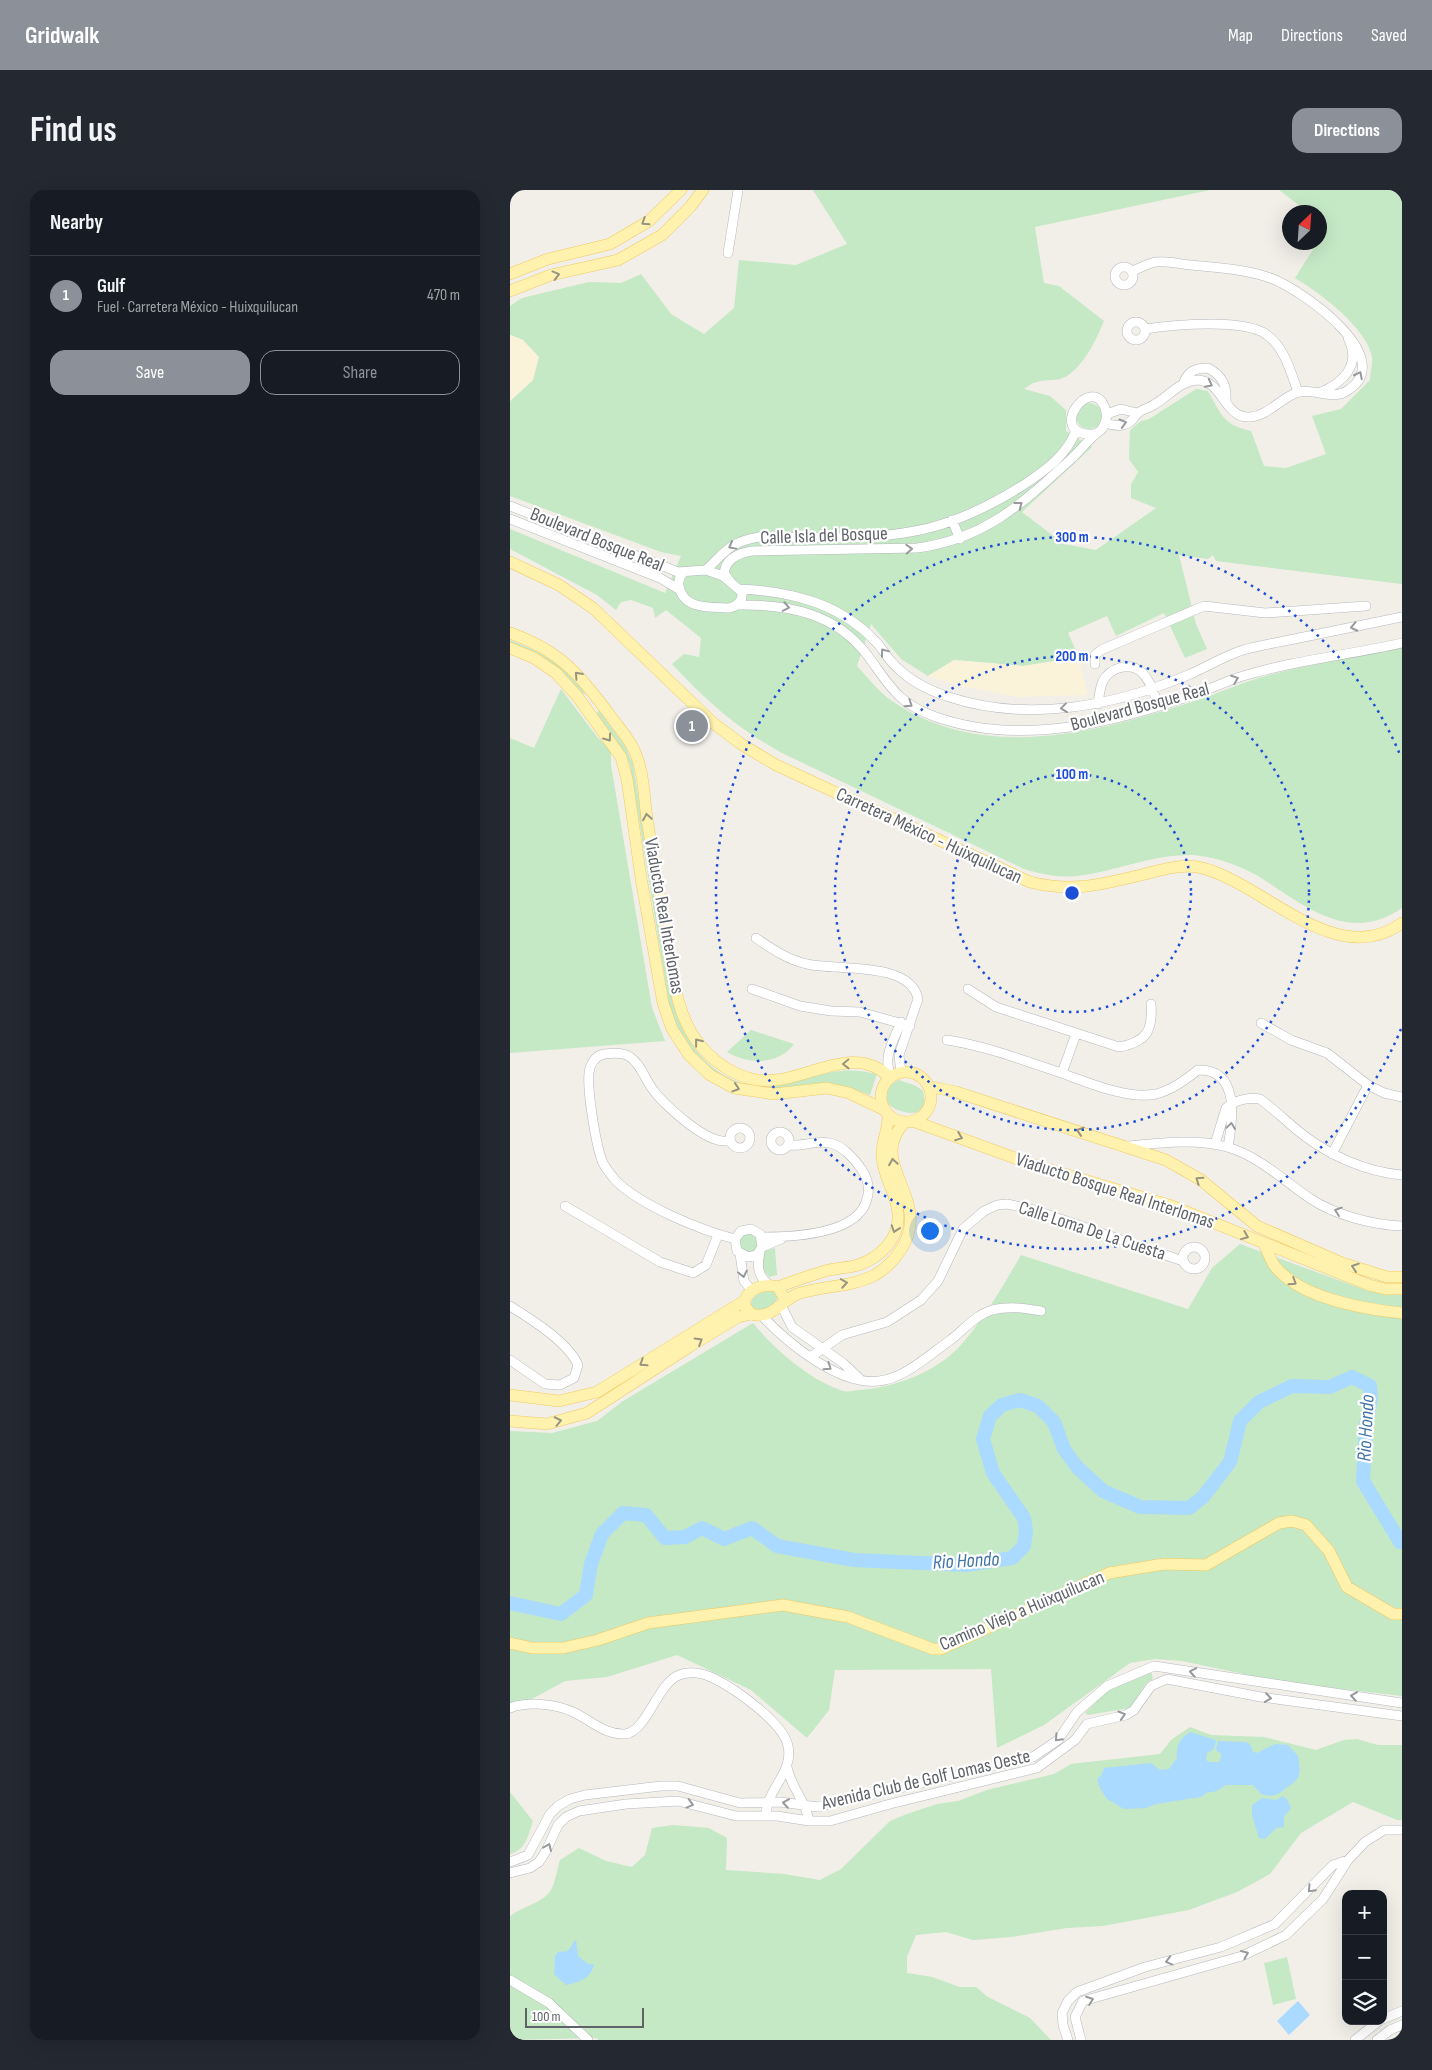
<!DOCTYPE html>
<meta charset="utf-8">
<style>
:root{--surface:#171b24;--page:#242831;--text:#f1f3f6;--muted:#9ea1a6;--line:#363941;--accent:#8c9099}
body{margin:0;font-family:"Sofia Sans Condensed",sans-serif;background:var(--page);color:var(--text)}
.controls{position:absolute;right:15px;bottom:15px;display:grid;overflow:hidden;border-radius:10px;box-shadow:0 5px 20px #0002}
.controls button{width:45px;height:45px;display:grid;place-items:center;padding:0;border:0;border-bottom:1px solid var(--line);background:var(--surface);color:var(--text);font:25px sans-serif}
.compass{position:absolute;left:772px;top:15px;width:45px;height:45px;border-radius:50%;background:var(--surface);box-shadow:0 5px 20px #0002;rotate:25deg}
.scale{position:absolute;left:15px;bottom:12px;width:119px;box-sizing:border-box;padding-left:5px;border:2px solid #5f6368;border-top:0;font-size:14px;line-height:18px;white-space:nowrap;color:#5f6368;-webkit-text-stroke:4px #fff;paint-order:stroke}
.you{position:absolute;left:419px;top:1040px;width:18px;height:18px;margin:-12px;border:4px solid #fff;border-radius:50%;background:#1a73e8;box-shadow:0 0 0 8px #1a73e833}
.badge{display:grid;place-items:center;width:32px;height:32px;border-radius:50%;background:var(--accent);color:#fff;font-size:16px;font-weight:700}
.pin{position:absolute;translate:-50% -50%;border:2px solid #fff;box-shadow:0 1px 5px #0006}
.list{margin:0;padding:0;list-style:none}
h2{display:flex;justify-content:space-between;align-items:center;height:65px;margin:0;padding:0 20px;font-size:21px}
h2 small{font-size:16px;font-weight:400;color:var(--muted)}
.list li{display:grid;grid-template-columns:32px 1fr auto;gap:15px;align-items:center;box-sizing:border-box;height:80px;padding:0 20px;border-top:1px solid var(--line)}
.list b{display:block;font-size:19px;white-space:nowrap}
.list p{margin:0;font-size:16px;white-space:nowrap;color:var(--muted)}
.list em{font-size:16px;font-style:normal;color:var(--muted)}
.actions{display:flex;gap:10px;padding:15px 20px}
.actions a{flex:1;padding:11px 0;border:1px solid var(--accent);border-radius:15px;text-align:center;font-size:18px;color:var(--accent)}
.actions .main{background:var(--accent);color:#fff}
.icon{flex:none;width:28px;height:28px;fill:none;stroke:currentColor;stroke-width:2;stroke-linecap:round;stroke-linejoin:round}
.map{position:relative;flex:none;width:892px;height:1850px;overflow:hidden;border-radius:15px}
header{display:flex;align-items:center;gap:30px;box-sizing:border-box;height:70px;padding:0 25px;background:var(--accent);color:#fff}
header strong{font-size:24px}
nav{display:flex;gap:28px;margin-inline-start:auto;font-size:18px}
.intro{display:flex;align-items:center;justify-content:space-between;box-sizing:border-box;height:120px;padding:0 30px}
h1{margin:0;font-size:35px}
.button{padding:12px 22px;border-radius:15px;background:var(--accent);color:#fff;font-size:18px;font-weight:700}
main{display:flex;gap:30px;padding:0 30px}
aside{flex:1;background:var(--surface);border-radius:15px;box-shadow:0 5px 20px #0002}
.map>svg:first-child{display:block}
.green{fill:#c5e8c5}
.sand{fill:#fbf3d9}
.water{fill:#aadaff}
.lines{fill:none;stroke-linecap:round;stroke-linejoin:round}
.river{stroke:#aadaff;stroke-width:14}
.minor-casing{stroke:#b5b8bc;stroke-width:10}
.major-casing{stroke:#f2c960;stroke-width:12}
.minor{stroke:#fff;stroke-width:9}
.major{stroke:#fff2af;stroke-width:11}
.oneway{stroke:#979581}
.oneway2{stroke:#979a9d}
.ring{fill:none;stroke:#1d4ed8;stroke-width:2.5;stroke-dasharray:2.5 5}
.labels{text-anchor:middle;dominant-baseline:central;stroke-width:4.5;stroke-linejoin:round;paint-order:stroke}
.street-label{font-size:19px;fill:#5f6368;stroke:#fff}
.water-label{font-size:20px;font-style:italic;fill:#4174aa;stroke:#fff}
.centre{fill:#1d4ed8;stroke:#fff;stroke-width:2.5}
.ring-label{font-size:15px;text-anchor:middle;font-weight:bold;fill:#1d4ed8;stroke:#fff;stroke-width:4.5;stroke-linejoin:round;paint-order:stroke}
</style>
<header>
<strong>Gridwalk</strong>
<nav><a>Map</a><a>Directions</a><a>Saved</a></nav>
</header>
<div class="intro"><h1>Find us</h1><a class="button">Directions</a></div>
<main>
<aside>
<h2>Nearby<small></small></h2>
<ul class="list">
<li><span class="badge">1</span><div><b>Gulf</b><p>Fuel · Carretera México - Huixquilucan</p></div><em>470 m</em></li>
</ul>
<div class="actions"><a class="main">Save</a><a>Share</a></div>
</aside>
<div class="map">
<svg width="892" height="1850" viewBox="0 0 892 1850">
<rect width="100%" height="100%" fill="#f1efe8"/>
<path class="green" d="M303 0H700L525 37 534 93 549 96 594 131C586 150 575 174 557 186 544 194 531 185 514 199L540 206 556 220V241L582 257 512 322 554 354 586 360 646 318 621 308V294L628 282 619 269 620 240 631 231 639 229 686 199 698 201C711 224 713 235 741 241L754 276 776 278 816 264 802 226 831 219 860 190C860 183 863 174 862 167 857 138 809 102 785 88L807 53 809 52 816 37 810 31 809 22H798L769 0H892V394L722 373 706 371 703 365 698 369 669 365 686 434 697 459 675 468 654 423 606 446 597 426 558 443 566 461 545 471 513 476 444 470 418 486 391 469 361 434 347 476C358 488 369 502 382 511 476 575 592 541 691 509 714 501 736 491 759 485 803 474 848 466 892 457V718C838 755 794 715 748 686 729 675 701 665 679 665 640 665 604 682 567 686 549 688 531 684 514 679L270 562C224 536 198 512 162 474L174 464 189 467 191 448 156 420 145 428 143 418 121 410 111 412 106 420 87 405 0 359V339L155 403 171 366 151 362 0 306V211L23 190 13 150 0 145V116L12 108 79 92 111 93 131 84 161 124 194 144 224 118 229 70 286 75 337 54Z
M566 226a13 13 0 1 1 26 0a13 13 0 1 1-26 0Z
M0 450C23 458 67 480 75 505L0 453Z
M51 499 87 547 101 559V575L142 818 155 851 0 863V548L24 558Z
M88 521H90L116 558 123 574 160 799C168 841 192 883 236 894 245 896 257 898 267 896 307 888 324 874 367 884L360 905C337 896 317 892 293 895 283 896 273 900 263 900 208 896 175 866 159 814L120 575 113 560 87 524Z
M241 840 284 854C269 875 238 875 217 862Z
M389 890 406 896 413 901 415 915 408 922C398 925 382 920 376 911L377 897Z
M238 1042 247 1047 249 1053 245 1062 238 1064 230 1059V1047Z
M730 1054 858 1101 892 1105V1506L772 1492 672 1471 645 1469 620 1473 534 1535 487 1558 481 1479 325 1480 319 1520 297 1548 241 1500 167 1465 97 1487 55 1491 0 1521V1241L42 1243 87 1231 113 1211 243 1133C264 1159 300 1190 333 1201 337 1202 343 1201 348 1200 383 1198 425 1183 450 1156 474 1129 493 1096 511 1065L678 1119 702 1078Z
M265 1058 267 1085 259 1087C252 1079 250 1071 255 1061Z
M266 1100 268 1107 263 1116 246 1122 240 1117C242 1102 253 1102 266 1100Z
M641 1481 643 1489 636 1493 620 1518 578 1525 575 1523 596 1502Z
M680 1537 701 1545 754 1547 806 1560 834 1550 847 1549 868 1555H892V1630H887L843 1612 791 1643 760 1684 727 1702 679 1720 593 1736 557 1738 502 1747 463 1750 436 1742 406 1745 397 1767V1783L422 1787 450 1797H466L478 1807 520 1828 541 1850H88L87 1848 0 1850V1726C12 1717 28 1714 38 1704 45 1697 47 1679 50 1670L69 1658 96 1671 122 1677 135 1665 142 1638 163 1635 199 1638 217 1648 216 1680 274 1684 310 1690 331 1679 380 1631 397 1624 427 1614 448 1611 477 1600 544 1584 561 1574 650 1564 661 1550Z
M0 1602 23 1631C18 1646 16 1660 0 1664Z
M777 1767 786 1809 763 1815 754 1773Z"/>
<path class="sand" d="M0 145 13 150 29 167 23 190 0 211Z
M566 461 578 505 508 507 446 495 418 486 444 470 513 476 545 471Z"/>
<path class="water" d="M680 1542 706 1550 704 1559 697 1563 696 1569 698 1572H709L712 1565 706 1560 708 1551 736 1552 740 1554 743 1562 747 1563 765 1554 778 1555 788 1566C792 1589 789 1588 774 1600 766 1606 760 1607 751 1604L743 1595H716C710 1599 706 1603 698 1602L691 1607 646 1614 636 1618 614 1619 597 1609 590 1598 587 1589 591 1586 594 1578 641 1573 650 1580 659 1579 667 1568C666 1556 669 1549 680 1542Z
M772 1606 777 1609 781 1618 774 1627V1637L766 1638 755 1649 749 1648 742 1626V1615L752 1608 767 1610Z
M66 1749 68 1766 78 1774H84C81 1789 69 1792 56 1795L44 1784 45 1766 48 1762 58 1761Z
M788 1811 800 1825 779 1845 767 1831Z"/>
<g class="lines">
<path class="river" d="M0 1413 51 1424 76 1405 81 1374 92 1344 113 1323 136 1325 155 1348 175 1347 192 1338 214 1349 242 1338 267 1356 344 1370 456 1375 502 1368 514 1356 516 1341 514 1328 483 1283 473 1249 480 1226 492 1215 510 1210 528 1216 544 1232 554 1259 567 1277 593 1301 630 1317 679 1318 693 1307 720 1272 730 1231 749 1212 782 1196 820 1197 842 1187 860 1196 861 1209 856 1235 853 1291 890 1352H892"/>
<defs>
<path id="minor" d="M218 63 228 0
M605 86a9 9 0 1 1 18 0a9 9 0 1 1-18 0Z
M617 141a9 9 0 1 1 18 0a9 9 0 1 1-18 0Z
M635 139C662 135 735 128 757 145 775 158 781 183 788 202
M674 192C678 181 686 178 698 178 713 186 717 196 716 212
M809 203C833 193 852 175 838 148
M597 224 611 219 627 223
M596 233C604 236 614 237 621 231 624 229 625 225 628 223 632 219 640 218 645 214 659 206 670 191 687 190 713 190 714 229 740 227 757 226 770 209 786 203 802 197 820 210 835 202 892 170 793 101 763 89 737 79 709 78 681 75 670 74 658 71 647 72 640 72 630 78 623 81
M0 316 168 382 196 380 213 386 232 402C233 411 228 416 219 418 201 417 173 420 169 396 168 391 170 386 174 382
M0 329 150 388 170 400
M442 330 450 349
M196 380C216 361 220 352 249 347 300 347 354 351 405 341 444 334 482 315 515 294 536 280 558 264 566 240
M220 391 214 383C216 368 229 363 242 361L407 358C475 349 513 313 561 269 571 260 580 247 591 240 596 233 598 227 595 218 581 181 534 247 584 244
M229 399C280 401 330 413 366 452 371 457 375 464 380 470 395 488 417 500 439 507 518 533 604 516 678 485 697 477 714 466 733 460 751 455 770 452 789 448 823 441 858 434 892 427
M227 415C278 414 326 423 358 466 380 496 388 514 426 527 512 557 608 532 691 502 705 497 719 490 733 486 785 470 840 465 892 453
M585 474V465L591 460 694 416 755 423 856 416
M588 514C589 506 590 497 593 491 600 478 618 472 630 481 640 488 644 505 649 516
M246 748C262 759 278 770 297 774 327 781 401 771 408 809L389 865 391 883
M242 799 290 816 321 821 350 822 400 836
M458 799 486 817 609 857C637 852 643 840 641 814
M751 833 781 850 817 863 858 895
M437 850C476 856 516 871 554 884 579 893 619 910 646 904 662 900 675 890 688 880 730 879 723 929 718 957
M552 883 566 844
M382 887C371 869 384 850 391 832
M220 948a10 10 0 1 1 20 0a10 10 0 1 1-20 0Z
M261 951a9 9 0 1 1 18 0a9 9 0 1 1-18 0Z
M220 950C201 958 155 916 144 901 135 890 131 874 120 867 114 862 102 863 94 864 85 866 80 874 79 883 77 900 86 957 93 973 96 979 102 986 106 991 132 1016 190 1040 225 1049
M705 954 716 918C725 910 739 907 750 909 765 920 778 933 792 944 820 966 857 982 892 985
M618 956C649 953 686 948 717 957 749 966 774 991 801 1009 825 1025 863 1035 892 1036
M822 964 858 895 874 903 892 907
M55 1016 150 1072 183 1083 196 1075 208 1045
M252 1047C282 1047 348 1045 357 1009 360 999 358 989 352 980 345 969 333 956 320 953 306 950 292 957 278 955
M252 1057 250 1044 241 1039 231 1041 225 1049 227 1061 238 1067 247 1065 252 1057 271 1049
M673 1068a11 11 0 1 1 22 0a11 11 0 1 1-22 0Z
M250 1062C247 1076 247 1085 259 1095
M230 1064 234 1091 242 1101
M271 1115 282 1137 333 1173 349 1188
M0 1116C21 1129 58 1152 68 1175L64 1188 50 1195 35 1194 0 1170
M252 1126C278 1153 329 1196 369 1191 395 1188 419 1165 439 1151 453 1141 465 1125 482 1120 499 1116 514 1118 531 1121
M302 1166 332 1145 377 1132 411 1110 428 1091 453 1039 474 1021 487 1015 497 1014 524 1020 673 1071
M0 1518C18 1511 46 1514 63 1522 81 1530 94 1545 115 1544 136 1542 147 1496 167 1486 178 1480 193 1483 203 1488 224 1498 274 1533 278 1556 284 1583 256 1599 256 1626
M277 1577C281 1598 296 1611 299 1631
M0 1672 18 1665 40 1624 48 1616 60 1609 75 1605 151 1596H168L230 1613 270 1612 308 1617 523 1567 548 1550 567 1522 597 1496 644 1476 892 1513
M0 1683 20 1678 29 1672 36 1661 48 1635 56 1627 69 1621 116 1614 168 1611 226 1626H267L299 1631H320L380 1614 527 1578 565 1550 577 1534 616 1525 624 1520 641 1496 657 1489 751 1507 892 1526
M0 1790 39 1813 78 1850
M873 1829 892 1821
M558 1850 553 1835 552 1823 558 1811 567 1802 635 1777 711 1757 765 1734 823 1675 838 1670
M571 1850 565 1827 573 1811 732 1766 776 1745 813 1709 838 1670 855 1652 874 1640H892
M845 1850 869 1831
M867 1850 880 1840 892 1835"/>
<path id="major" d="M0 84 38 69 100 54 139 31 171 0
M0 101 41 85 108 70 152 45 180 17 193 0
M0 372 49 395 83 418 202 532 231 554 266 575 520 692C562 703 594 694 635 684 651 680 671 674 688 677 751 690 825 782 892 733
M0 443C51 461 71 486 102 528 110 539 120 550 125 562 134 583 134 607 137 629 144 671 151 714 158 756 164 791 167 827 190 855 208 877 236 894 266 890 303 886 348 854 380 888
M0 458 24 468 46 483 67 506 111 567 117 589 131 688 153 813 162 839 179 865 200 885 224 898 264 904 317 898 339 903 375 920
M371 907a25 25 0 1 1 50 0a25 25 0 1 1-50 0Z
M418 896 446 902 656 970 691 990 747 1036 832 1073 877 1087H892
M403 931 524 975 662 1016 859 1095 875 1099H892
M754 1054C758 1061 760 1069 764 1075 789 1108 854 1119 892 1123
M268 1097C283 1091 299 1086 315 1081 326 1078 338 1078 348 1075 370 1068 390 1048 388 1024 387 1003 373 988 372 966 371 952 379 939 378 925
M275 1110 268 1097C254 1093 236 1098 234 1115L241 1124C262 1130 270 1112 287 1104 312 1096 342 1097 365 1085 377 1078 385 1069 392 1058 423 1008 355 973 395 932
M0 1205 49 1211 87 1202 234 1111
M0 1231 37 1234 77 1223 179 1157 228 1127 241 1124
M0 1453 22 1458H53L88 1450 138 1433 273 1415 338 1427 423 1459H431L599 1383 654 1374 696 1375 769 1333 782 1331 796 1335 819 1361 837 1397 883 1424H892"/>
</defs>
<use href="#minor" class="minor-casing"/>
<use href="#major" class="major-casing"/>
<use href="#minor" class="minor"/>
<use href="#major" class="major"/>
</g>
<defs><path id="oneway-chevron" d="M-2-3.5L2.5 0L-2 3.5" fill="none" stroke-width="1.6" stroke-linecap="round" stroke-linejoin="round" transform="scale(1.25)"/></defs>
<g class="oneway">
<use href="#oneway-chevron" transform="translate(135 32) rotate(147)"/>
<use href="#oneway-chevron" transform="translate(46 85) rotate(-15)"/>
<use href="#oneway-chevron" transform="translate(68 485) rotate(-132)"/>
<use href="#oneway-chevron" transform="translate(98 548) rotate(54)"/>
<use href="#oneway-chevron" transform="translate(137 627) rotate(-99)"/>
<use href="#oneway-chevron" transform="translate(188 852) rotate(-128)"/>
<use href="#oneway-chevron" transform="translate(336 874) rotate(179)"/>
<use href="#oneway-chevron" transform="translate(226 898) rotate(18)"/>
<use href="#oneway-chevron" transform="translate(570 941) rotate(-162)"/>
<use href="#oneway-chevron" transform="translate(449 947) rotate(21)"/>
<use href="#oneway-chevron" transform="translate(383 972) rotate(-99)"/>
<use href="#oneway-chevron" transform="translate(689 990) rotate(-146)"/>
<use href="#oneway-chevron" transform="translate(385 1039) rotate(109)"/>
<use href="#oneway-chevron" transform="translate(735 1046) rotate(22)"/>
<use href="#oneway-chevron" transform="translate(845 1077) rotate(-161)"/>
<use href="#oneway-chevron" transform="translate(783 1092) rotate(33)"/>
<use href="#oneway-chevron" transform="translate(334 1093) rotate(-9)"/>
<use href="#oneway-chevron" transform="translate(189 1151) rotate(-31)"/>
<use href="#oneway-chevron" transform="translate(133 1173) rotate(147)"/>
<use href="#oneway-chevron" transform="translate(48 1231) rotate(-12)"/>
</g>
<g class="oneway2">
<use href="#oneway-chevron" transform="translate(849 185) rotate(-63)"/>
<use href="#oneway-chevron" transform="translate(699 194) rotate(27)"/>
<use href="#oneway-chevron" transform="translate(613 233) rotate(-16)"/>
<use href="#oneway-chevron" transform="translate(509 315) rotate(-38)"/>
<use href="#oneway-chevron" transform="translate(222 356) rotate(151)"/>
<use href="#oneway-chevron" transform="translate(399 359) rotate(-3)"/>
<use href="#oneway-chevron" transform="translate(276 417) rotate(11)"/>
<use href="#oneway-chevron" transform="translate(844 437) rotate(168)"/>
<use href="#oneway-chevron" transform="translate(374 462) rotate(-127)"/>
<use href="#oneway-chevron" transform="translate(725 489) rotate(-21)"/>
<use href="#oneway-chevron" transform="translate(399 514) rotate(34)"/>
<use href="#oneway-chevron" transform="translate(554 518) rotate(173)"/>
<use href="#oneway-chevron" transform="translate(721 936) rotate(-82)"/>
<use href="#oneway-chevron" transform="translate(828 1021) rotate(-161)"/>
<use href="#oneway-chevron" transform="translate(233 1084) rotate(78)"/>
<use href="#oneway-chevron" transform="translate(318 1177) rotate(34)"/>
<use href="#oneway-chevron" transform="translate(683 1482) rotate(-170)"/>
<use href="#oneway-chevron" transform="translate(844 1506) rotate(-171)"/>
<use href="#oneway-chevron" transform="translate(758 1508) rotate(9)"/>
<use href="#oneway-chevron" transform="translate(612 1525) rotate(-17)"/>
<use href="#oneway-chevron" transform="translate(548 1548) rotate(133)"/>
<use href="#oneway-chevron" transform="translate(276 1613) rotate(-172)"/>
<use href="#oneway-chevron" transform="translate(180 1614) rotate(15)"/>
<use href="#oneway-chevron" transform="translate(38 1657) rotate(-67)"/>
<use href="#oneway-chevron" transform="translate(801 1699) rotate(133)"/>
<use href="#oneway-chevron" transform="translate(735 1764) rotate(-23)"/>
<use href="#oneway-chevron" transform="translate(659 1771) rotate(165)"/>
<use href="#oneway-chevron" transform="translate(580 1810) rotate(-20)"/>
</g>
<g class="ring">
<circle cx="562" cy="703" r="119"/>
<circle cx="562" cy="703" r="237"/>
<path d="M891 839A356 356 0 1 1 891 567"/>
</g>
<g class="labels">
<g class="street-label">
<text transform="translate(314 346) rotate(-2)">Calle Isla del Bosque</text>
<text transform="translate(87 350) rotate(22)">Boulevard Bosque Real</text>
<text transform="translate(630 517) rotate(-15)">Boulevard Bosque Real</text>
<text transform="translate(419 646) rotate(25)">Carretera México - Huixquilucan</text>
<text transform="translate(154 726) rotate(80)">Viaducto Real Interlomas</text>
<text transform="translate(605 1001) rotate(18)">Viaducto Bosque Real Interlomas</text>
<text transform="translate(582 1041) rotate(18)">Calle Loma De La Cuesta</text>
<text transform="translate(512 1421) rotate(-23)">Camino Viejo a Huixquilucan</text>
<text transform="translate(416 1590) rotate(-13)">Avenida Club de Golf Lomas Oeste</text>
</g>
<g class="water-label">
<text transform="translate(856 1238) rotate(-87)">Rio Hondo</text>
<text transform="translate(456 1371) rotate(-3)">Rio Hondo</text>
</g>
</g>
<circle cx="562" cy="703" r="8" class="centre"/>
<g class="ring-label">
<text x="562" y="352">300 m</text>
<text x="562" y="471">200 m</text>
<text x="562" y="589">100 m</text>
</g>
</svg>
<div class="controls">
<button>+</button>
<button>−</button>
<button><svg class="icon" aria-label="layers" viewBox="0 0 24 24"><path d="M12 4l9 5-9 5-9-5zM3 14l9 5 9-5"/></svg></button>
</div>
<svg class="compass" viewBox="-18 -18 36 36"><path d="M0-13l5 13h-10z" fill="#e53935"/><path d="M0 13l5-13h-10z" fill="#9ea1a6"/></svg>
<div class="scale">100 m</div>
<div class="you"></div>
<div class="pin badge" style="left:182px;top:536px">1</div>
</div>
</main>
